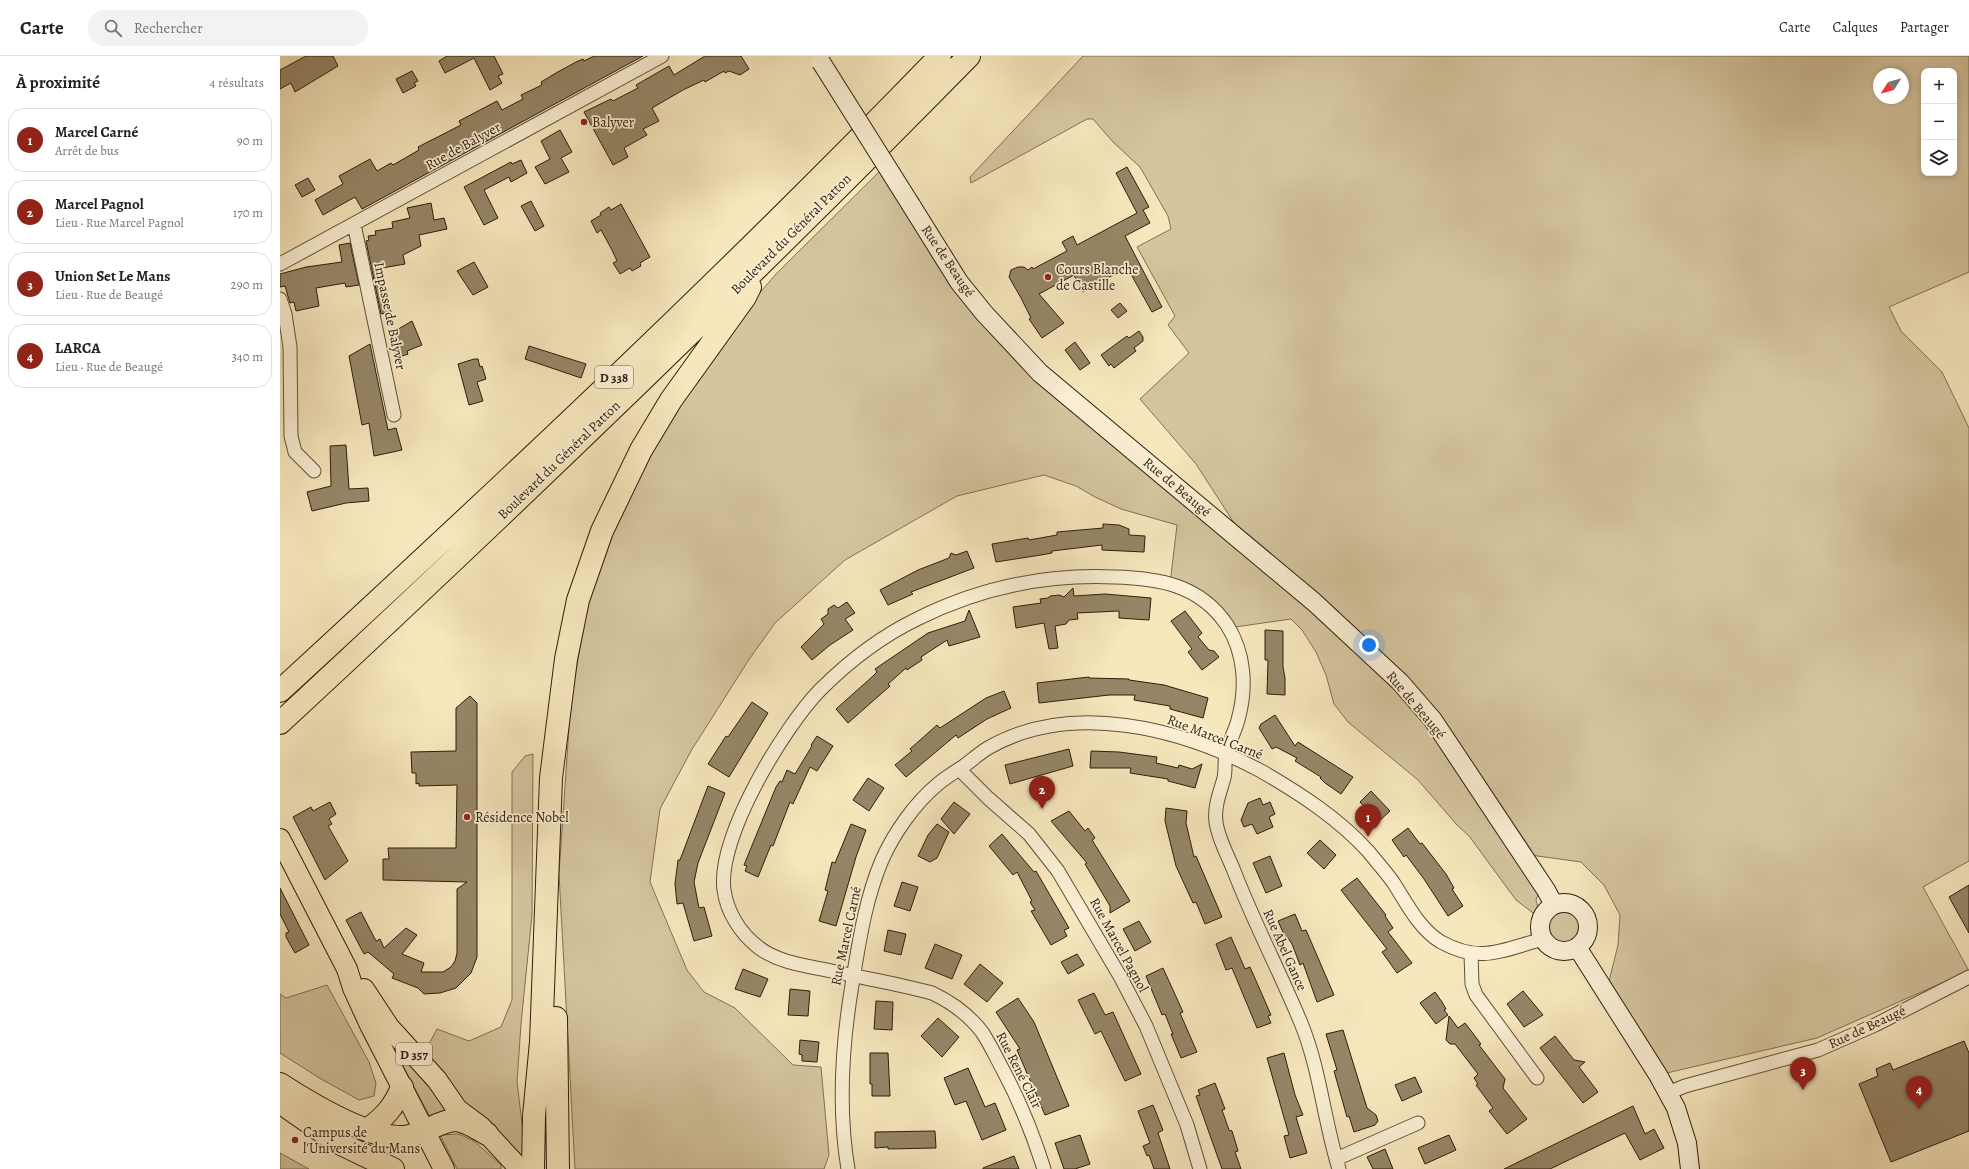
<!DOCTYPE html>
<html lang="fr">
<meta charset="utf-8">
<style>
:root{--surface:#fff;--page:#f2f2f2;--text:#222;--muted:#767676;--line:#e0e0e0;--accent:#8f2418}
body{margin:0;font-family:Alegreya,serif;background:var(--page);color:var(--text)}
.controls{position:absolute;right:12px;top:12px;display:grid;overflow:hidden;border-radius:8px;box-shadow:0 2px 6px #0003}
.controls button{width:36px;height:36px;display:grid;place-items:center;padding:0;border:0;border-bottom:1px solid var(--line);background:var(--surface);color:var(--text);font:20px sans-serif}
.compass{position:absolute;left:1593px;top:12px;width:36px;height:36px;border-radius:50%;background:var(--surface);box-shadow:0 2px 6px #0003;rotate:233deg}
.you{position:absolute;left:1089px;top:589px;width:14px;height:14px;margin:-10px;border:3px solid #fff;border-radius:50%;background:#1a73e8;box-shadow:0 0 0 6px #1a73e833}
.badge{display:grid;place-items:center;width:26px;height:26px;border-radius:50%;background:var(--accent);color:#fff;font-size:13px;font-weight:700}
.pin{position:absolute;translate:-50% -33px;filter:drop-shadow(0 1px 2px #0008)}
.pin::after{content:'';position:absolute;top:21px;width:14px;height:12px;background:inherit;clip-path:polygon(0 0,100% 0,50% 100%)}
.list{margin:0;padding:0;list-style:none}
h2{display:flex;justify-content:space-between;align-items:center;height:52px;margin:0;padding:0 16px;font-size:17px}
h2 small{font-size:13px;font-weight:400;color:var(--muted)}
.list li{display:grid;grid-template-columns:26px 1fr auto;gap:12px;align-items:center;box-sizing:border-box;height:64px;margin:0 8px 8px;padding:0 8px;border:1px solid var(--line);border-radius:16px}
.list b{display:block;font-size:15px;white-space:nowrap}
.list p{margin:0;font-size:13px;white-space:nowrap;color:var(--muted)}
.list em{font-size:13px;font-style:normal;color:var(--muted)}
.icon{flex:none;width:22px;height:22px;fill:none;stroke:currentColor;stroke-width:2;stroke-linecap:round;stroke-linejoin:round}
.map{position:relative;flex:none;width:1689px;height:1113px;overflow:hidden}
header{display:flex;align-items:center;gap:24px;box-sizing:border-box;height:56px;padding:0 20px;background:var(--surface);border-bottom:1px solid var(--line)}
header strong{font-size:19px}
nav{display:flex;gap:22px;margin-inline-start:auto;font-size:14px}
.search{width:280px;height:36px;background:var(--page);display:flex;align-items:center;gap:10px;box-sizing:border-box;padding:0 14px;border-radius:16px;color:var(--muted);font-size:15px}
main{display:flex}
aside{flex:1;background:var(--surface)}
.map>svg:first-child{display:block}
.green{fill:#d5c59f;stroke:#817154;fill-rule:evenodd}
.building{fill:#968667;stroke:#2d1d0a}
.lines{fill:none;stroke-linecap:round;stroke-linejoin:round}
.street-casing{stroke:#605037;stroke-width:15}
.secondary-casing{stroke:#2d1d0a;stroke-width:20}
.primary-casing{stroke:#2d1d0a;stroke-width:22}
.highway-casing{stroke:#2d1d0a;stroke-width:24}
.street{stroke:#faefd4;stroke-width:13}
.secondary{stroke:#faefd4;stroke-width:18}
.primary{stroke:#f7e7bd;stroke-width:20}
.highway{stroke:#f7e7bd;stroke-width:22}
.secondary-bridge-casing{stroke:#2d1d0a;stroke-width:20;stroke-linecap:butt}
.secondary-bridge{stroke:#faefd4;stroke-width:18}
.poi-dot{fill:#8f2418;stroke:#faefd4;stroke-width:1.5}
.labels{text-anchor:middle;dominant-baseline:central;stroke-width:3.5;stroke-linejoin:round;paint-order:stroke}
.shield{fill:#faefd4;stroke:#6a5c47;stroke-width:1}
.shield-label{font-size:13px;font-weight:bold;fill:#2d1d0a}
.poi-label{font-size:14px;fill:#2d1d0a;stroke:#faefd4;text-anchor:start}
.street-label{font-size:14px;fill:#2d1d0a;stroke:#faefd4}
</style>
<header>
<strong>Carte</strong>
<div class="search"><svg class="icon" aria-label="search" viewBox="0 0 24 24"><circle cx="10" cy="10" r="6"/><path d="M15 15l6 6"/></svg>Rechercher</div>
<nav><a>Carte</a><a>Calques</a><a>Partager</a></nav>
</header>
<main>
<aside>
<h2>À proximité<small>4 résultats</small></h2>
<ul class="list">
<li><span class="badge">1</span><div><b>Marcel Carné</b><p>Arrêt de bus</p></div><em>90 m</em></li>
<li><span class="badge">2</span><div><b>Marcel Pagnol</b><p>Lieu · Rue Marcel Pagnol</p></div><em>170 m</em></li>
<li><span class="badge">3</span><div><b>Union Set Le Mans</b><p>Lieu · Rue de Beaugé</p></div><em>290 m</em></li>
<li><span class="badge">4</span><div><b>LARCA</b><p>Lieu · Rue de Beaugé</p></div><em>340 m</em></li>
</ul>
</aside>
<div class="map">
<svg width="1689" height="1113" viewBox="0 0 1689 1113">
<rect width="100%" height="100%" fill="#f7e7bd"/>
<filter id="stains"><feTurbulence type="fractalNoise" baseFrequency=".005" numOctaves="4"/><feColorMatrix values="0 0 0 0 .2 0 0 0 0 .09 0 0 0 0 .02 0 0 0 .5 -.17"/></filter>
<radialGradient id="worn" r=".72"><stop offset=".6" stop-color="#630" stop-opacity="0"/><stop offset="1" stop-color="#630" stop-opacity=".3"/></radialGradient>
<path class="green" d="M803 0H1689V216L1609 251 1621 275 1662 316 1689 372V805L1643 831 1689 915 1537 982 1378 1019 1326 937 1338 889 1340 859 1324 829 1301 806 1243 798 1262 828 1256 844 1261 863 1236 844 1189 780 1177 769 1138 724 1068 666 1054 648 1046 619 1036 596 1022 574 1011 563 948 572 946 568 890 528 897 469 841 453 815 441 796 430 764 419 677 440 565 504 495 567 468 605 411 695 380 753 370 826 407 914 424 936 455 952 513 1009 541 1011 549 1099 544 1113H295L279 818 291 643 308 546 336 469 372 396 424 310 458 262 496 218 605 110 704 257 969 490 916 408 860 343 909 297 888 269 895 260 857 191 891 173 888 160 860 111 833 86 813 63H807L691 127 690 121ZM1644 15H1674V117H1644ZM1599 18H1623V42H1599Z
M253 698 252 859 241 968 237 1026 247 1109 183 1050 161 1013 144 997 157 973 189 985 221 971 232 944V716L245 700Z
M1264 871a19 19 0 1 1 38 0a19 19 0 1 1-38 0Z
M47 929 89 1006 96 1027 94 1040 79 1044 41 1023 0 997V938L6 942Z
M107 980 145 1023 167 1054 150 1061Z
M179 1078 194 1085 221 1109V1113H177L160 1079Z
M0 1097 29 1113H0Z"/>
<path class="building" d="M26 0H53L58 10 15 36 11 27 0 33V14Z
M167 0H214L223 18 218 20 222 27 210 34 194 2 165 17 159 5Z
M314 0H363L82 153 75 141 43 159 35 144 63 128 59 120 90 103 97 115 111 107 113 109 139 94 138 91 181 69 179 65 217 45 222 54 243 43 241 39 262 29 261 26 276 17 296 6 303 3 304 5Z
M425 0H461L469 13 460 19 449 15 445 17 444 15 425 26 424 24 403 34 372 52 379 65 363 73 367 79 344 92 348 101 333 109 304 56 331 43 333 45 358 32 356 29 389 10 394 19Z
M132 15 138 25 134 27 136 30 123 37 116 23Z
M280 74 292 96 281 102 289 116 265 128 255 111 270 103 261 85Z
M241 104 247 117 231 126 229 121 204 134 218 162 204 169 184 131 231 106 232 108Z
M847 111 869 151 863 154 870 167 845 180 882 251 872 256 847 211 803 236 794 219 759 238 784 267 762 282 749 263 751 262 741 242 729 221 731 214 738 211H744L748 214 752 211 753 213 787 195 782 186 793 180 797 189 857 157 836 117Z
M28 122 35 134 22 141 15 129Z
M251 145 264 170 255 175 241 150Z
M151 147 154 164 164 162 167 173 139 179 141 190 123 199 125 208 102 212 111 256 101 258 86 185 89 184 88 180 96 179 95 175 113 172 112 166 130 162 127 152Z
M341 148 370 201 360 207 361 210 352 215 350 212 340 218 333 207 337 205 332 194 321 174 317 177 311 165 321 159 320 157 329 151 331 154Z
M70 187 79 229 66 231 65 227 36 232 39 250 16 255 14 246 10 247 5 230 0 231V218L26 211 62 206 59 189Z
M194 206 208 231 193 239 177 215Z
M840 247 847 255 838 262 831 254Z
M132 265 142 289 127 295 128 298 116 302 112 283 117 281 115 275Z
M859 275 863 281V285L854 292 856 295 834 312 831 308 829 310 821 299 847 280 849 282Z
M795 286 810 307 800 314 785 294Z
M90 288 108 374 116 372 122 394 94 400 89 367 82 369 69 300Z
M249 290 306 308 301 322 245 303Z
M194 303H198L200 311 202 310 206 323 197 326 203 345 189 349 178 308Z
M66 389 69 433 88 432 89 445 66 447 32 455 27 436 51 430 50 390Z
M823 468 839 469 849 473V479L865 480 864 496 822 494V489L772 495V497L761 499 716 506 712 488 748 482 749 484 777 479V476L823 472Z
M687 495 694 512 631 536 633 538 608 549 600 534 638 514 669 502 671 497 676 499Z
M793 532 794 540 825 538 871 542 869 564 839 562V555L797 557 798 563 789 564 786 568 775 570 778 592 769 593 764 567 736 572 733 551 761 547 760 543 768 542 770 540 779 539 784 541Z
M567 546 575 557 565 563 573 574 550 589 532 604 521 591 544 568 541 563 548 558V553L554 549 558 552Z
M689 554 700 581 669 590 667 584 641 601 642 604 627 614 626 612 608 628 610 630 568 667 556 653 592 621 597 616 595 613 648 577 685 565Z
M905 555 922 577 918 581 929 594 934 595 939 601 922 614 908 596 912 593 891 565Z
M985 574 1003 575V611L1005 622V639L987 638 988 604H985Z
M809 621V622L849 623V624L884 629 928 642 923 662 890 653V650L854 644 855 639H829L759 647 757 627Z
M724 635 731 652 707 663 678 682 676 679 626 721 615 709 632 695 630 693 657 669 660 672 706 642Z
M190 640 197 647V901L191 917 176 932 160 937 144 938 138 932 112 922 114 918 88 896 84 898 66 864 81 856 96 885 100 883 104 892 126 872 137 879 122 898 144 907 141 916H163L171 911 175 905 177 897V833L187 826 103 824V803H109L108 792H176L177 729 139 730V727L136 728V717H132L131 696 176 695V652Z
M472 646 488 657 449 721 428 708 446 680 448 681Z
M995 659 1015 690 1018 686 1073 721 1061 738 1045 727 1040 722 1041 721 1015 705 1017 702 996 691 992 693 979 672 981 668Z
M537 680 553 690 537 715 530 711 513 748 510 746 493 790 491 789 478 821 465 815 467 810 464 809 496 731 500 725 502 726 507 714 515 718 532 690 531 689Z
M789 693 793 710 730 728 725 709Z
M811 695 839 696 877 701 876 707 898 712 899 709 912 713 922 708 915 732 888 725V723L850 717 851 712H810Z
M588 722 604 732 589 755 573 744Z
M428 730 445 737 418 807 414 826 419 852 424 851 432 880 414 885 403 847 397 848 395 828 398 804H400Z
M1091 735 1110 755 1096 768 1085 756 1087 754 1080 746Z
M980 742 983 749 990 746 995 758 989 761 993 771 977 778 972 768 964 771 961 764 968 747Z
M50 746 56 758 49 763 52 768 48 770 68 805 45 824 13 761 31 751 33 755Z
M674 746 690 758 674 778 661 763Z
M886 752 907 755 906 767 914 801 916 800 942 861 925 868 916 846 913 847 896 810 885 765Z
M789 755 805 775 808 772 815 782 812 784 850 845 830 857V850L805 808 807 807 771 765Z
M571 768 586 774 576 801 556 870 539 865 548 835 545 834 552 806 555 807Z
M657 768 669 776 657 802 650 806 638 800 648 779Z
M1128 772 1140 788 1142 787 1166 818 1174 832 1172 833 1183 850 1168 860 1144 823 1126 799 1124 801 1112 784Z
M722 778 754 816 756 815 789 872 784 874 787 880 771 889 751 855 755 854 750 846 752 845 737 816 733 819 709 790Z
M1040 784 1056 799 1044 813 1027 797Z
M990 800 1002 830 986 837 973 807Z
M1077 822 1106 859 1105 860 1113 872 1108 876 1132 907 1117 917 1102 896 1107 893 1061 834Z
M622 826 638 831 630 855 614 850Z
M1689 829V877L1669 841Z
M0 832 29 889 15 897 6 881V877L9 876 0 858Z
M1015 858 1022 875 1026 874 1054 939 1037 946 1023 907 1020 909 1012 888 1008 882 1006 883 998 865Z
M859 865 871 886 855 895 843 873Z
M608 874 626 878 621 899 604 895Z
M951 881 965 913 970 911 991 959 988 960 991 967 977 972 952 912 946 914 936 888Z
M655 888 682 899 672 923 645 912Z
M797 898 804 909 788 918 781 906Z
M700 908 723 927 707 946 684 928Z
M883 912 903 956 900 957 917 996 901 1002 891 978H893L885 958 882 959 866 920Z
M463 913 488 923 480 941 455 933Z
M510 933 530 935 528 960 508 959Z
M1243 935 1263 959 1244 971 1227 948Z
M1155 936 1162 946 1166 953 1164 954 1168 959 1156 968 1140 947Z
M814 937 825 959 833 956 861 1018 845 1025 821 975 815 978 798 944Z
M738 942 754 966 789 1050 765 1059 737 994 740 993 716 956Z
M596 945 613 946 612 974 594 973Z
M1169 960 1178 972 1185 967 1201 988 1199 989 1225 1023 1223 1032 1247 1063 1227 1078 1209 1055 1213 1052 1196 1029 1198 1028 1194 1022 1198 1018 1175 988H1170L1166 984Z
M658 962 679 981 662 1001 641 980Z
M1063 974 1087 1052 1096 1059 1098 1065 1095 1069 1074 1076 1069 1060 1067 1061 1054 1015 1057 1014 1046 978Z
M1275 980 1294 1004 1305 1006 1299 1011 1318 1036 1303 1047 1260 992Z
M520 984 539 986 537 1006 522 1005V999L519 998Z
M1684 985 1689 997V1075L1611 1106 1579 1028 1598 1020 1596 1013 1610 1007 1613 1014Z
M590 997H608L610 1040H592V1028H590Z
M1004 997 1015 1039 1023 1059 1016 1061 1027 1097 1010 1102 1004 1080 1009 1079 987 1002Z
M688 1012 705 1051 715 1047 726 1074 702 1084 686 1045 675 1049 664 1022Z
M1135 1021 1142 1036 1122 1045 1115 1029Z
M935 1027 945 1053 942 1054 949 1074 952 1075 956 1088 958 1095 955 1096 961 1113H942L916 1040 920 1039 918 1034Z
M873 1049 883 1074 878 1077 890 1113H874L869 1099 867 1100 863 1090 870 1087 858 1055Z
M1353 1050 1365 1078 1374 1073 1384 1092 1360 1104 1345 1077 1270 1113H1224Z
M655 1075 656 1092 608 1093V1091L595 1092V1076Z
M800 1079 810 1108 795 1113H784L775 1087Z
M1169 1079 1176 1094 1145 1108 1138 1092Z
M1105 1093 1113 1113H1093L1087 1101Z
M734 1100 739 1113H703V1112Z"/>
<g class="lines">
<defs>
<path id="street" d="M74 168 114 359
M0 208 382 0
M0 243 5 258 10 291 11 380 15 396 34 415
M679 713 708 742 749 778 778 815 841 922 866 970 907 1069 920 1113
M1191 898 1192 928 1196 939 1257 1022
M1388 1037 1405 1030 1538 994 1595 969 1689 921
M1056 1103 1138 1067
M568 1113C558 1053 562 989 572 929 579 887 585 844 602 804 614 777 635 747 658 728 665 722 673 717 681 712 690 706 698 698 708 692 791 644 901 672 981 715 1019 737 1058 762 1088 795 1096 805 1105 815 1113 826 1126 846 1139 873 1161 886 1201 908 1222 894 1263 883
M764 1113C753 1078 740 1046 723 1014 716 1001 710 988 702 976 689 959 671 946 652 937 620 928 588 923 556 916 530 910 500 908 478 891 460 877 447 856 444 834 437 781 504 671 540 634 568 606 602 580 637 563 699 532 765 518 834 521 879 522 920 529 947 569 965 597 967 632 958 664 955 676 948 687 946 699 944 707 946 714 944 722 940 737 934 750 936 766 938 782 948 800 954 815 974 867 1000 916 1021 967 1040 1013 1044 1065 1059 1113"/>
<path id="secondary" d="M631 149 679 226 704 257 760 317 1034 546 1120 626 1153 664 1266 834 1274 849
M1260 871a24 24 0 1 1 48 0a24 24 0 1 1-48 0Z
M1297 891 1378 1019 1396 1052 1407 1087 1410 1113"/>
<path id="primary" d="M0 783 67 913 73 932 90 969 164 1113
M84 933 109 971 157 1024 177 1053 201 1071 240 1113"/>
<path id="highway" d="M0 635C224 429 448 219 660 0
M0 667C234 450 465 228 689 0
M276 962 278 1113
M0 1028C31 1048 86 1082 123 1081 140 1080 161 1064 176 1064 187 1065 198 1073 207 1078
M0 1046 57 1086 113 1113
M87 1074C104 1062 115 1050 122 1031
M253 1113 254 1060 261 986 271 722 286 603 298 544 322 475 361 394 391 344 465 241 470 231"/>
</defs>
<use href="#street" class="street-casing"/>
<use href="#secondary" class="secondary-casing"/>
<use href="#primary" class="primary-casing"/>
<use href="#highway" class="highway-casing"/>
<use href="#street" class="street"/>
<use href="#secondary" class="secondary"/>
<use href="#primary" class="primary"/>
<use href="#highway" class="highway"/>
<defs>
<path id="secondary-bridge" d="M541 6 631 149"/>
</defs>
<use href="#secondary-bridge" class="secondary-bridge-casing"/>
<use href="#secondary-bridge" class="secondary-bridge"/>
</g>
<g class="poi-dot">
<circle cx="304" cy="66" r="4"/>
<circle cx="768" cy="221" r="4"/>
<circle cx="187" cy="761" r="4"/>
<circle cx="15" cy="1084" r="4"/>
</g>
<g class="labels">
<g class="shield">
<rect x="315" y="310" width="38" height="22" rx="3"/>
<rect x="116" y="987" width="36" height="22" rx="3"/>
</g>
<g class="shield-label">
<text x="334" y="321">D 338</text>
<text x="134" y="998">D 357</text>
</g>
<g class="poi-label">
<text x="312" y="66">Balyver</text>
<text x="776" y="213">Cours Blanche<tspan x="776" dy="16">de Castille</tspan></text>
<text x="195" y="761">Résidence Nobel</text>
<text x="23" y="1076">Campus de<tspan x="23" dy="16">l'Université du Mans</tspan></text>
</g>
<g class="street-label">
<text transform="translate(183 90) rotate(-29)">Rue de Balyver</text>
<text transform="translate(511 178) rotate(-45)">Boulevard du Général Patton</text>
<text transform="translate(668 205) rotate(56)">Rue de Beaugé</text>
<text transform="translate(110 260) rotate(78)">Impasse de Balyver</text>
<text transform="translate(279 404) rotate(-44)">Boulevard du Général Patton</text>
<text transform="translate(897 431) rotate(40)">Rue de Beaugé</text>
<text transform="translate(1136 649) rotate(50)">Rue de Beaugé</text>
<text transform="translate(935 681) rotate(21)">Rue Marcel Carné</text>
<text transform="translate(566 880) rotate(-78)">Rue Marcel Carné</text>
<text transform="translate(839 889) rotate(61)">Rue Marcel Pagnol</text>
<text transform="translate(1005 894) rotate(66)">Rue Abel Gance</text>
<text transform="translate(1587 971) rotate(-25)">Rue de Beaugé</text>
<text transform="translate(739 1014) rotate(63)">Rue René Clair</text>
</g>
</g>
<rect width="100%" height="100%" filter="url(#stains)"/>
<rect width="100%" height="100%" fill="url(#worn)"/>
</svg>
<div class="controls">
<button>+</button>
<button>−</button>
<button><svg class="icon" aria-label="layers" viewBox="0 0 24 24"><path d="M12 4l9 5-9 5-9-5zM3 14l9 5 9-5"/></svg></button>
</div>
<svg class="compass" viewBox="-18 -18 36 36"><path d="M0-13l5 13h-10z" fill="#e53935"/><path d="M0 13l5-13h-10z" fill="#767676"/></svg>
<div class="you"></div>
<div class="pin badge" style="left:1088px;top:781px">1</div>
<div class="pin badge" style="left:762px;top:753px">2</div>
<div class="pin badge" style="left:1523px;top:1034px">3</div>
<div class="pin badge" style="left:1639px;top:1053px">4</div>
</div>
</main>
